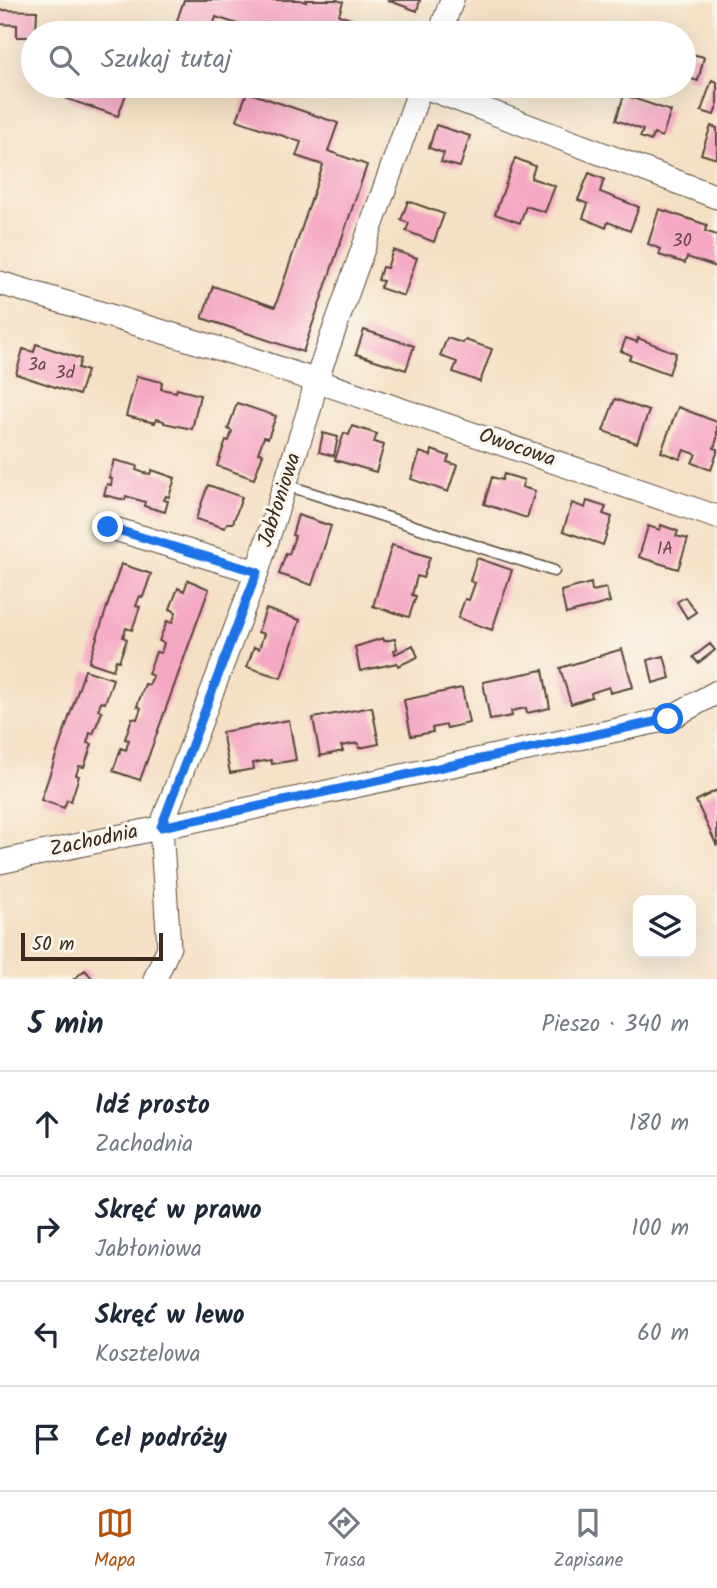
<!DOCTYPE html>
<html lang="pl">
<meta charset="utf-8">
<style>
:root{--surface:#fff;--page:#f2f2f3;--text:#1f2937;--muted:#747a83;--line:#e0e1e3;--accent:#b45309}
body{margin:0;font-family:Kalam,sans-serif;background:var(--page);color:var(--text)}
.controls{position:absolute;right:21px;bottom:21px;display:grid;overflow:hidden;border-radius:14px;box-shadow:0 7px 28px #0002}
.controls button{width:63px;height:63px;display:grid;place-items:center;padding:0;border:0;border-bottom:2px solid var(--line);background:var(--surface);color:var(--text);font:35px sans-serif}
.scale{position:absolute;left:21px;bottom:18px;width:142px;box-sizing:border-box;padding-left:7px;border:4px solid #3b2a1e;border-top:0;font-size:19px;line-height:24px;white-space:nowrap;color:#3b2a1e;-webkit-text-stroke:5px #fbf7ec;paint-order:stroke}
.stop{position:absolute;width:21px;height:21px;margin:-16px;border:5px solid #1a73e8;border-radius:50%;background:#fff}
.stop.end{background:#1a73e8;border-color:#fff;box-shadow:0 2px 7px #0008}
.list{margin:0;padding:0;list-style:none}
h2{display:flex;justify-content:space-between;align-items:center;height:91px;margin:0;padding:0 28px;font-size:30px}
h2 small{font-size:23px;font-weight:400;color:var(--muted)}
.list li{display:grid;grid-template-columns:46px 1fr auto;gap:21px;align-items:center;box-sizing:border-box;height:105px;padding:0 28px;border-top:2px solid var(--line)}
.list b{display:block;font-size:26px;white-space:nowrap}
.list p{margin:0;font-size:23px;white-space:nowrap;color:var(--muted)}
.list em{font-size:23px;font-style:normal;color:var(--muted)}
.icon{flex:none;width:38px;height:38px;fill:none;stroke:currentColor;stroke-width:2;stroke-linecap:round;stroke-linejoin:round}
.map{position:relative;flex:none;width:717px;height:979px;overflow:hidden}
.search{position:absolute;background:var(--surface);box-shadow:0 7px 28px #0002;left:21px;right:21px;top:21px;height:77px;display:flex;align-items:center;gap:18px;box-sizing:border-box;padding:0 24px;border-radius:38px;color:var(--muted);font-size:26px}
.sheet{height:511px;background:var(--surface)}
nav{display:flex;justify-content:space-around;align-items:center;box-sizing:border-box;height:98px;border-top:2px solid var(--line);background:var(--surface);font-size:19px;color:var(--muted)}
nav a{display:grid;justify-items:center;gap:4px}
nav .on{color:var(--accent)}
.map>svg:first-child{display:block}
.building{fill:#f5a8c4}
.lines{fill:none;stroke-linecap:round;stroke-linejoin:round}
.lane-casing{stroke:#574537;stroke-width:13}
.street-casing{stroke:#574537;stroke-width:25}
.lane{stroke:#fff;stroke-width:10}
.street{stroke:#fff;stroke-width:23}
.route{stroke:#1a73e8;stroke-width:9}
.labels{text-anchor:middle;dominant-baseline:central;stroke-width:6;stroke-linejoin:round;paint-order:stroke}
.number-label{font-size:18px;fill:#6a4a48}
.street-label{font-size:21px;fill:#3b2a1e;stroke:#fbf7ec}
</style>
<div class="map">
<svg width="717" height="979" viewBox="0 0 717 979">
<rect width="100%" height="100%" fill="#fbf7ec"/>
<filter id="ink" filterUnits="userSpaceOnUse"><feTurbulence type="fractalNoise" baseFrequency=".0143" numOctaves="2"/><feDisplacementMap in="SourceGraphic" scale="14" xChannelSelector="R" yChannelSelector="G"/><feConvolveMatrix kernelMatrix="1 2 1 2 8 2 1 2 1" color-interpolation-filters="sRGB"/></filter>
<filter id="wash" filterUnits="userSpaceOnUse"><feTurbulence type="fractalNoise" baseFrequency=".00686" numOctaves="4" result="noise"/><feDisplacementMap in="SourceGraphic" scale="28" xChannelSelector="R" yChannelSelector="G"/><feGaussianBlur stdDeviation="1.57" result="paint"/><feColorMatrix in="noise" values="0 0 0 0 0 0 0 0 0 0 0 0 0 0 0 0 0 1.4 0 .05"/><feComposite in="paint" operator="in"/></filter>
<g filter="url(#wash)">
<rect width="100%" height="100%" fill="#f4e0c5"/>
<g id="blocks">
<path class="building" d="M184 0H300L306 2V0H337L343 2 339 15 373 26 370 33H265L216 17 211 33H176L173 32Z
M387 0H420L417 11Z
M0 10 37 11 36 33H33V37H17V25L0 24Z
M692 54 704 57 698 81 685 77Z
M712 80 717 82V106L714 115 701 111Z
M72 86H129L118 116 67 99Z
M247 92 338 123 328 151 367 165 303 352 202 318 213 286 275 307 323 165 296 156 301 142 237 120Z
M624 95 671 111 662 137 654 134 651 141 640 137 643 130 616 120Z
M436 125 470 136 460 167 441 162 444 153 429 148Z
M711 126 717 128V159L701 154Z
M515 158 535 166 531 178 555 186 545 212 526 206 520 223 495 214Z
M589 173 604 179 600 192 639 207 630 231 608 222 606 228 583 218 588 204 578 200Z
M408 201 444 214 434 242 406 231 409 223 401 220Z
M659 209 707 225 705 231 717 235V267L687 257 685 263 659 255 661 249 648 244Z
M393 250 417 258 404 296 380 288 383 281 378 280 382 267 387 268Z
M364 330 414 346 406 370 356 354Z
M447 338 463 343 465 340 492 349 480 382 453 372 457 362 440 356Z
M626 338 637 342 638 338 676 353 669 374 629 359 631 355 621 351Z
M36 344 81 359 78 368 87 371 79 395 16 374 23 349 34 352Z
M137 376 162 382 161 389 176 392 177 389 200 395 192 429 164 423V421L156 419 155 423 126 416Z
M615 399 649 411 637 443 603 431Z
M237 403 276 416 268 438 264 437 258 453 263 454 254 479 217 466 226 440 229 441 231 434 232 431 228 429Z
M678 407 717 422V439L714 448 717 449V453L711 470 692 463 696 454 684 450 680 459 661 452Z
M352 426 377 434 374 442 384 445 376 472 335 460 344 433 349 435Z
M323 433 338 437 334 456 319 452Z
M432 450 449 456 447 462 457 465 448 492 411 479 420 452 431 456Z
M114 460 137 466 136 470 144 473 150 474 152 470 175 478 169 497 166 496 164 500 168 501 165 512 144 506 145 502 135 499 126 496 125 500 104 495 107 484 111 485 112 479 109 478Z
M504 474 524 480 522 487 535 491 527 518 484 504 492 477 502 480Z
M208 485 242 497 233 523H227L225 528 196 519Z
M587 501 606 507 603 514 612 517 603 545 563 531 572 503 585 508Z
M298 515 331 526 312 585 279 574 286 553 289 554 295 536 292 535Z
M661 525 678 531 676 536 688 539 678 569 639 557 648 526 660 530Z
M392 545 430 557 423 578 417 576 412 595 416 596 409 617 373 606Z
M477 558 512 570 492 630 458 618 465 599 469 600 475 583 470 581Z
M121 564 151 574 143 597 140 596 136 606 140 607 132 630 126 628 123 637 127 639 119 661 116 660 113 670 89 662Z
M188 580 209 589 140 780 113 771 121 748 126 750 129 740 125 739 132 718 137 719 141 708 137 706 145 684 149 685 153 676 148 674 156 652 161 653 164 643 159 641 167 621 172 623 176 612 170 609 178 588 184 591Z
M591 583 592 591 606 588 610 602 566 614 561 591Z
M685 597 696 612 687 618 677 602Z
M266 609 300 620 281 678 247 667 254 647 259 649 264 634 258 632Z
M383 638 384 641 395 639 397 649 394 650 395 654 413 645 418 657 398 666 397 663 360 671 355 647Z
M710 644 715 650 698 663 693 657Z
M622 649 633 687 610 693 609 687 591 693 592 697 571 704 560 668Z
M664 656 670 678 653 683 648 660Z
M85 670 113 679 105 703 101 702 98 710 102 712 93 734 90 733 87 743 92 744 84 767 79 766 76 775 79 776 71 801 67 800 64 808 41 800Z
M543 670 550 708 527 713 526 708 511 711 512 716 490 720 483 682Z
M462 688 469 723 447 728 446 725 432 728 433 732 411 736 404 700Z
M372 707 379 744 359 748 358 743 341 746 343 751 320 756 313 718Z
M289 720 296 760 272 764 271 760 253 763 254 769 230 773 222 732Z
M717 790V846L696 801Z
M85 970 93 979H74Z"/>
</g>
</g>
<g filter="url(#ink)">
<use href="#blocks" fill-opacity="0" stroke="#574537" stroke-width="2"/>
<g class="lines">
<defs>
<path id="lane" d="M286 485 554 571"/>
<path id="street" d="M440 33 452 0
M422 86 717 197
M0 283 237 354 717 517
M108 527 257 572
M0 862 668 719 717 692
M155 979 169 947 161 827 257 572 310 407 316 381 421 86"/>
</defs>
<use href="#lane" class="lane-casing"/>
<use href="#street" class="street-casing"/>
<use href="#lane" class="lane"/>
<use href="#street" class="street"/>
</g>
</g>
<g class="lines" filter="url(#ink)">
<path class="route" d="M108 527 257 572 161 827 668 719"/>
</g>
<g class="labels">
<g class="number-label">
<text x="682" y="241">30</text>
<text x="37" y="365">3a</text>
<text x="65" y="373">3d</text>
<text x="665" y="549">1A</text>
</g>
<g class="street-label">
<text transform="translate(517 448) rotate(19)">Owocowa</text>
<text transform="translate(280 500) rotate(-72)">Jabłoniowa</text>
<text transform="translate(94 841) rotate(-12)">Zachodnia</text>
</g>
</g>
</svg>
<div class="controls">
<button><svg class="icon" aria-label="layers" viewBox="0 0 24 24"><path d="M12 4l9 5-9 5-9-5zM3 14l9 5 9-5"/></svg></button>
</div>
<div class="scale">50 m</div>
<div class="stop" style="left:668px;top:719px"></div>
<div class="stop end" style="left:108px;top:527px"></div>
<div class="search"><svg class="icon" aria-label="search" viewBox="0 0 24 24"><circle cx="10" cy="10" r="6"/><path d="M15 15l6 6"/></svg>Szukaj tutaj</div>
</div>
<section class="sheet">
<h2>5 min<small>Pieszo · 340 m</small></h2>
<ul class="list">
<li><svg class="icon" aria-label="ahead" viewBox="0 0 24 24"><path d="M12 20V5M6 11l6-6 6 6"/></svg><div><b>Idź prosto</b><p>Zachodnia</p></div><em>180 m</em></li>
<li><svg class="icon" aria-label="right" viewBox="0 0 24 24"><path d="M7 20v-9h11M14 6l5 5-5 5"/></svg><div><b>Skręć w prawo</b><p>Jabłoniowa</p></div><em>100 m</em></li>
<li><svg class="icon" aria-label="left" viewBox="0 0 24 24"><path d="M17 20v-9H6M10 6l-5 5 5 5"/></svg><div><b>Skręć w lewo</b><p>Kosztelowa</p></div><em>60 m</em></li>
<li><svg class="icon" aria-label="arrive" viewBox="0 0 24 24"><path d="M6 21V4h12l-3 4 3 4H6"/></svg><div><b>Cel podróży</b></div></li>
</ul>
</section>
<nav>
<a class="on"><svg class="icon" aria-label="map" viewBox="0 0 24 24"><path d="M3 6l6-2 6 2 6-2v14l-6 2-6-2-6 2zM9 4v14M15 6v14"/></svg>Mapa</a>
<a><svg class="icon" aria-label="directions" viewBox="0 0 24 24"><path d="M12 3l9 9-9 9-9-9zM9 14v-3h6M13 9l2 2-2 2"/></svg>Trasa</a>
<a><svg class="icon" aria-label="saved" viewBox="0 0 24 24"><path d="M7 4h10v16l-5-4-5 4z"/></svg>Zapisane</a>
</nav>
